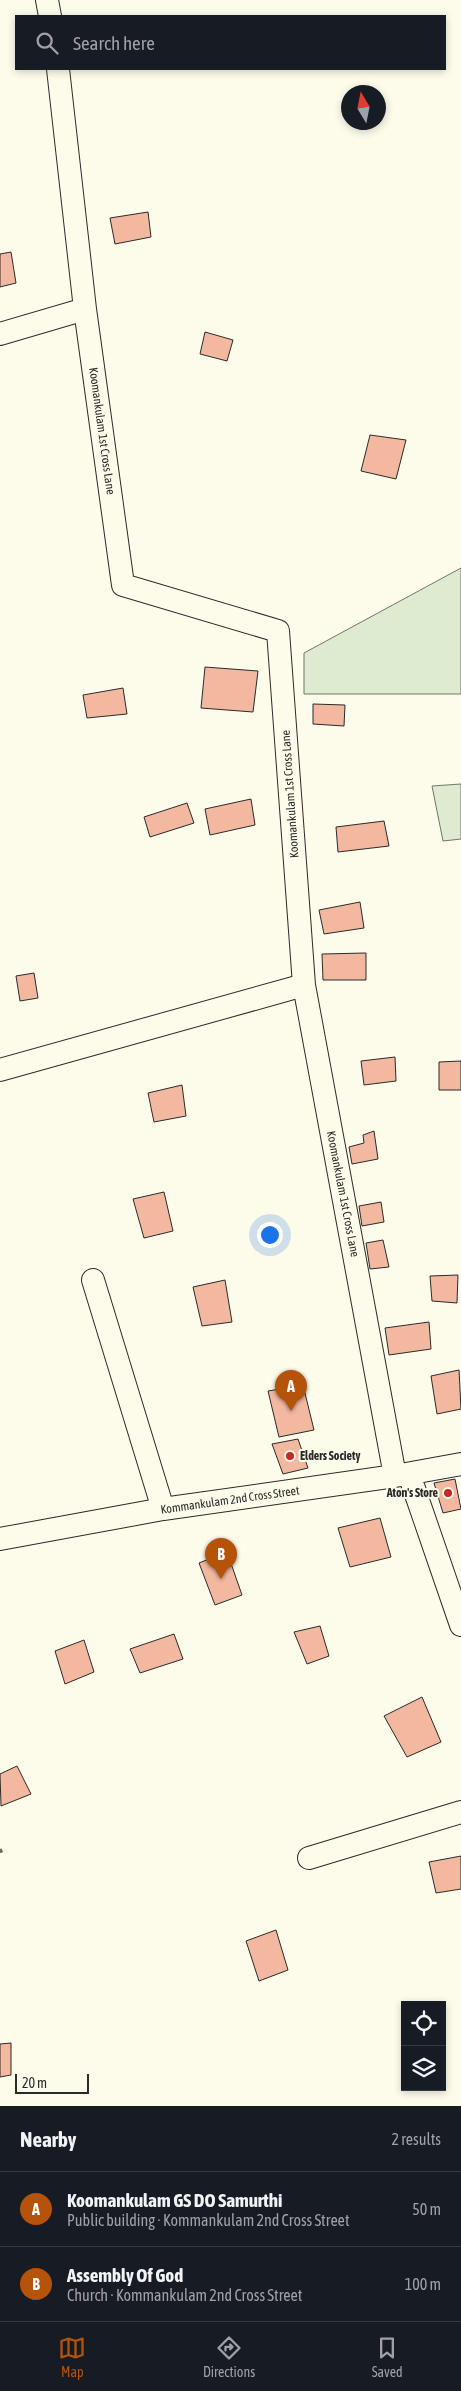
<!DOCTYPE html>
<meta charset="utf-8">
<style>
:root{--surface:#171b24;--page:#242831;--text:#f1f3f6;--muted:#9ea1a6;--line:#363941;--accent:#b45309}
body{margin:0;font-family:"Asap Condensed",sans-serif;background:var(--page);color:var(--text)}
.controls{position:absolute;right:15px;bottom:15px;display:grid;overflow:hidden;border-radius:0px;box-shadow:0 2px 8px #0003}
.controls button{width:45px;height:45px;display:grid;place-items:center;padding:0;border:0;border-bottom:1px solid var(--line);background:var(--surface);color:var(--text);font:25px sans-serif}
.compass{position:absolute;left:341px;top:85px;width:45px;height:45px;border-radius:50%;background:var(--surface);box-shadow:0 2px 8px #0003;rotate:350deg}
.scale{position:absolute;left:15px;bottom:12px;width:74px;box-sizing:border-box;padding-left:5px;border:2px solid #2b2b2b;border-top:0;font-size:14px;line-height:18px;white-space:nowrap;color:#2b2b2b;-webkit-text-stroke:4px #fdfbea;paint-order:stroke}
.you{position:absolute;left:269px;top:1234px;width:18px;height:18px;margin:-12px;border:4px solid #fff;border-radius:50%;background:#1a73e8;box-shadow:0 0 0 8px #1a73e833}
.badge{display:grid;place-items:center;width:32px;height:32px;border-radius:50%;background:var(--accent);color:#fff;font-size:16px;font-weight:700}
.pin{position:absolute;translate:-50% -41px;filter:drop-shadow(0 1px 2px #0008)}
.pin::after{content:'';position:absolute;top:26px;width:18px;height:15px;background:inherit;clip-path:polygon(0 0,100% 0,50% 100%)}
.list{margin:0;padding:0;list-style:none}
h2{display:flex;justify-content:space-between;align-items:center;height:65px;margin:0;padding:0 20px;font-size:21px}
h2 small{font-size:16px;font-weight:400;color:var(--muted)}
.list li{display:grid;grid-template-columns:32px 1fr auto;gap:15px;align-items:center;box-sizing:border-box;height:75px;padding:0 20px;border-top:1px solid var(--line)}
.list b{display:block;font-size:19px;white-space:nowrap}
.list p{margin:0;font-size:16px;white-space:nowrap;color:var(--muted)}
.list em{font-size:16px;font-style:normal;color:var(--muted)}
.icon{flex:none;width:28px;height:28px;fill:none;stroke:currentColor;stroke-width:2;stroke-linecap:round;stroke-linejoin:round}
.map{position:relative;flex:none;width:461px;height:2106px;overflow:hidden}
.search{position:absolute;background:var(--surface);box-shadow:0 2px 8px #0003;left:15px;right:15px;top:15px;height:55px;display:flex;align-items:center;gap:12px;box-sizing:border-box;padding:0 18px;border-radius:0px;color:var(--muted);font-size:19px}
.sheet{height:215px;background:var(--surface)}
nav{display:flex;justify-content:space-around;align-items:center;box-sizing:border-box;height:70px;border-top:1px solid var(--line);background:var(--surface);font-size:14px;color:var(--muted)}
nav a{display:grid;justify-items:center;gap:2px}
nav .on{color:var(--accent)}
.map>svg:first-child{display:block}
.green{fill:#deebd1;stroke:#74746e}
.building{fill:#f2b8a0;stroke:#2b2b2b}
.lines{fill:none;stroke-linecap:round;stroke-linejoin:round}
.street-casing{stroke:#2b2b2b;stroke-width:24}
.path{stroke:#6a6964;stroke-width:3;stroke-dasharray:4 2.5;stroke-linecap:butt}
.street{stroke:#fdfbea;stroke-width:22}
.poi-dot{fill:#c62828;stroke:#fdfbea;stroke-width:2}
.labels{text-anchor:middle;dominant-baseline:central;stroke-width:4;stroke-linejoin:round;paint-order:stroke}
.street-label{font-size:12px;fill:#2b2b2b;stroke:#fdfbea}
.poi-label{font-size:12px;font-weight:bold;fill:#2b2b2b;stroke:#fdfbea;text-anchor:start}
</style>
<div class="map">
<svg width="461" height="2106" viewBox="0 0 461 2106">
<rect width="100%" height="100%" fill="#fdfbea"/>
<path class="green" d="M461 568V694H304V653Z
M461 784V839L443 841 432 786Z"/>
<path class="building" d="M148 212 151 237 115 244 110 218Z
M11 252 16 283 0 287V254Z
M205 332 233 340 227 361 200 354Z
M370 435 406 440 396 479 361 471Z
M205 667 258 671 253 712 201 708Z
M123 688 127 714 87 718 83 695Z
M313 704 345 705 344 726 313 724Z
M251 799 255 825 210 835 205 809Z
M187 803 194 823 150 837 144 817Z
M384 821 389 846 338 852 336 827Z
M360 902 364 928 324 934 319 910Z
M366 953V980H323L322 954Z
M34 973 38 998 20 1001 16 976Z
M395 1057 396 1081 364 1085 361 1061Z
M461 1061V1090H439V1062Z
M182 1085 186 1116 154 1122 148 1093Z
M374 1131 378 1159 352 1164 349 1147 364 1143 363 1135Z
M164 1192 173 1231 144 1238 133 1199Z
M381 1202 384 1222 362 1226 359 1206Z
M383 1240 389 1267 370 1269 366 1243Z
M458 1275 457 1303 432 1301 430 1276Z
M225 1280 232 1322 202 1326 193 1287Z
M429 1322 431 1349 389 1355 385 1328Z
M459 1370 461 1409 437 1414 431 1376Z
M303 1385 314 1430 279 1437 268 1391Z
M298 1439 308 1468 283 1474 272 1444Z
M455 1479 461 1509 443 1513 434 1483Z
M380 1518 391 1557 350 1567 338 1528Z
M227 1552 242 1595 215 1605 199 1563Z
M320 1626 329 1656 307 1664 294 1632Z
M174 1634 183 1659 140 1673 130 1649Z
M84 1640 94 1672 65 1684 55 1651Z
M422 1697 441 1742 407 1757 384 1716Z
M17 1766 31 1794 1 1806 0 1774Z
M461 1856V1889L436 1893 429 1862Z
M276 1930 288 1970 259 1981 246 1941Z
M11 2043V2075L0 2077V2044Z"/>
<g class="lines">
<defs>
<path id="street" d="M47 0 50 16
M58 69 85 309
M0 334 85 309 123 585 278 631 304 985 395 1476
M0 1070 304 985
M93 1280 163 1509
M409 1474 461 1625
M0 1539 163 1509 395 1476 461 1464
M309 1858 461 1812"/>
</defs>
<use href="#street" class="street-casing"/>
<path class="path" d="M0 1849 2 1853"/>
<use href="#street" class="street"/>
</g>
<g class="poi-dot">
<circle cx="290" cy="1456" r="5"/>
<circle cx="448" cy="1493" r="5"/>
</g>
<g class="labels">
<g class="street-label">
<text transform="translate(102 431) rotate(82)">Koomankulam 1st Cross Lane</text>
<text transform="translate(290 794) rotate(-94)">Koomankulam 1st Cross Lane</text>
<text transform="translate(343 1194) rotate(79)">Koomankulam 1st Cross Lane</text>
<text transform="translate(230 1500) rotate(-8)">Kommankulam 2nd Cross Street</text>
</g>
<g class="poi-label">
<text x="300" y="1456">Elders Society</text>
<text x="438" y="1493" text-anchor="end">Aton's Store</text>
</g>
</g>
</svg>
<div class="controls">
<button><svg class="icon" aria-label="locate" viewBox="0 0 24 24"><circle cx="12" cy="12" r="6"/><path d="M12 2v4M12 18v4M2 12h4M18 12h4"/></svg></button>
<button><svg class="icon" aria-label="layers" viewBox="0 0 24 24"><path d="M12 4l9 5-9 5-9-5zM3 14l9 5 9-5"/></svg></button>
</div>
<svg class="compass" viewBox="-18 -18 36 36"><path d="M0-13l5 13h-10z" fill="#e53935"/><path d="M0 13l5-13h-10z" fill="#9ea1a6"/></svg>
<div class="scale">20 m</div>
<div class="you"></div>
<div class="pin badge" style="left:291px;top:1411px">A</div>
<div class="pin badge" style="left:221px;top:1579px">B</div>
<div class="search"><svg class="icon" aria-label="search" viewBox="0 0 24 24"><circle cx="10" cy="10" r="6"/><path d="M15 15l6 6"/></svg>Search here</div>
</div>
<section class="sheet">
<h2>Nearby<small>2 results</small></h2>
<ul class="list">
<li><span class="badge">A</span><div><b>Koomankulam GS DO Samurthi</b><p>Public building · Kommankulam 2nd Cross Street</p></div><em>50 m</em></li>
<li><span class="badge">B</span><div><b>Assembly Of God</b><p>Church · Kommankulam 2nd Cross Street</p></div><em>100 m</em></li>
</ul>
</section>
<nav>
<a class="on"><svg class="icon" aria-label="map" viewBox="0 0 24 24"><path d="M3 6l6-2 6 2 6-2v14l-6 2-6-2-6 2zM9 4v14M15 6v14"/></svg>Map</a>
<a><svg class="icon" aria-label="directions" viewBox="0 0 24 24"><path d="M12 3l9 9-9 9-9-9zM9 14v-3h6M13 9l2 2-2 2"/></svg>Directions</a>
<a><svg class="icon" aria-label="saved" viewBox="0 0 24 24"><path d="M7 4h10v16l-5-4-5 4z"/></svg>Saved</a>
</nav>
